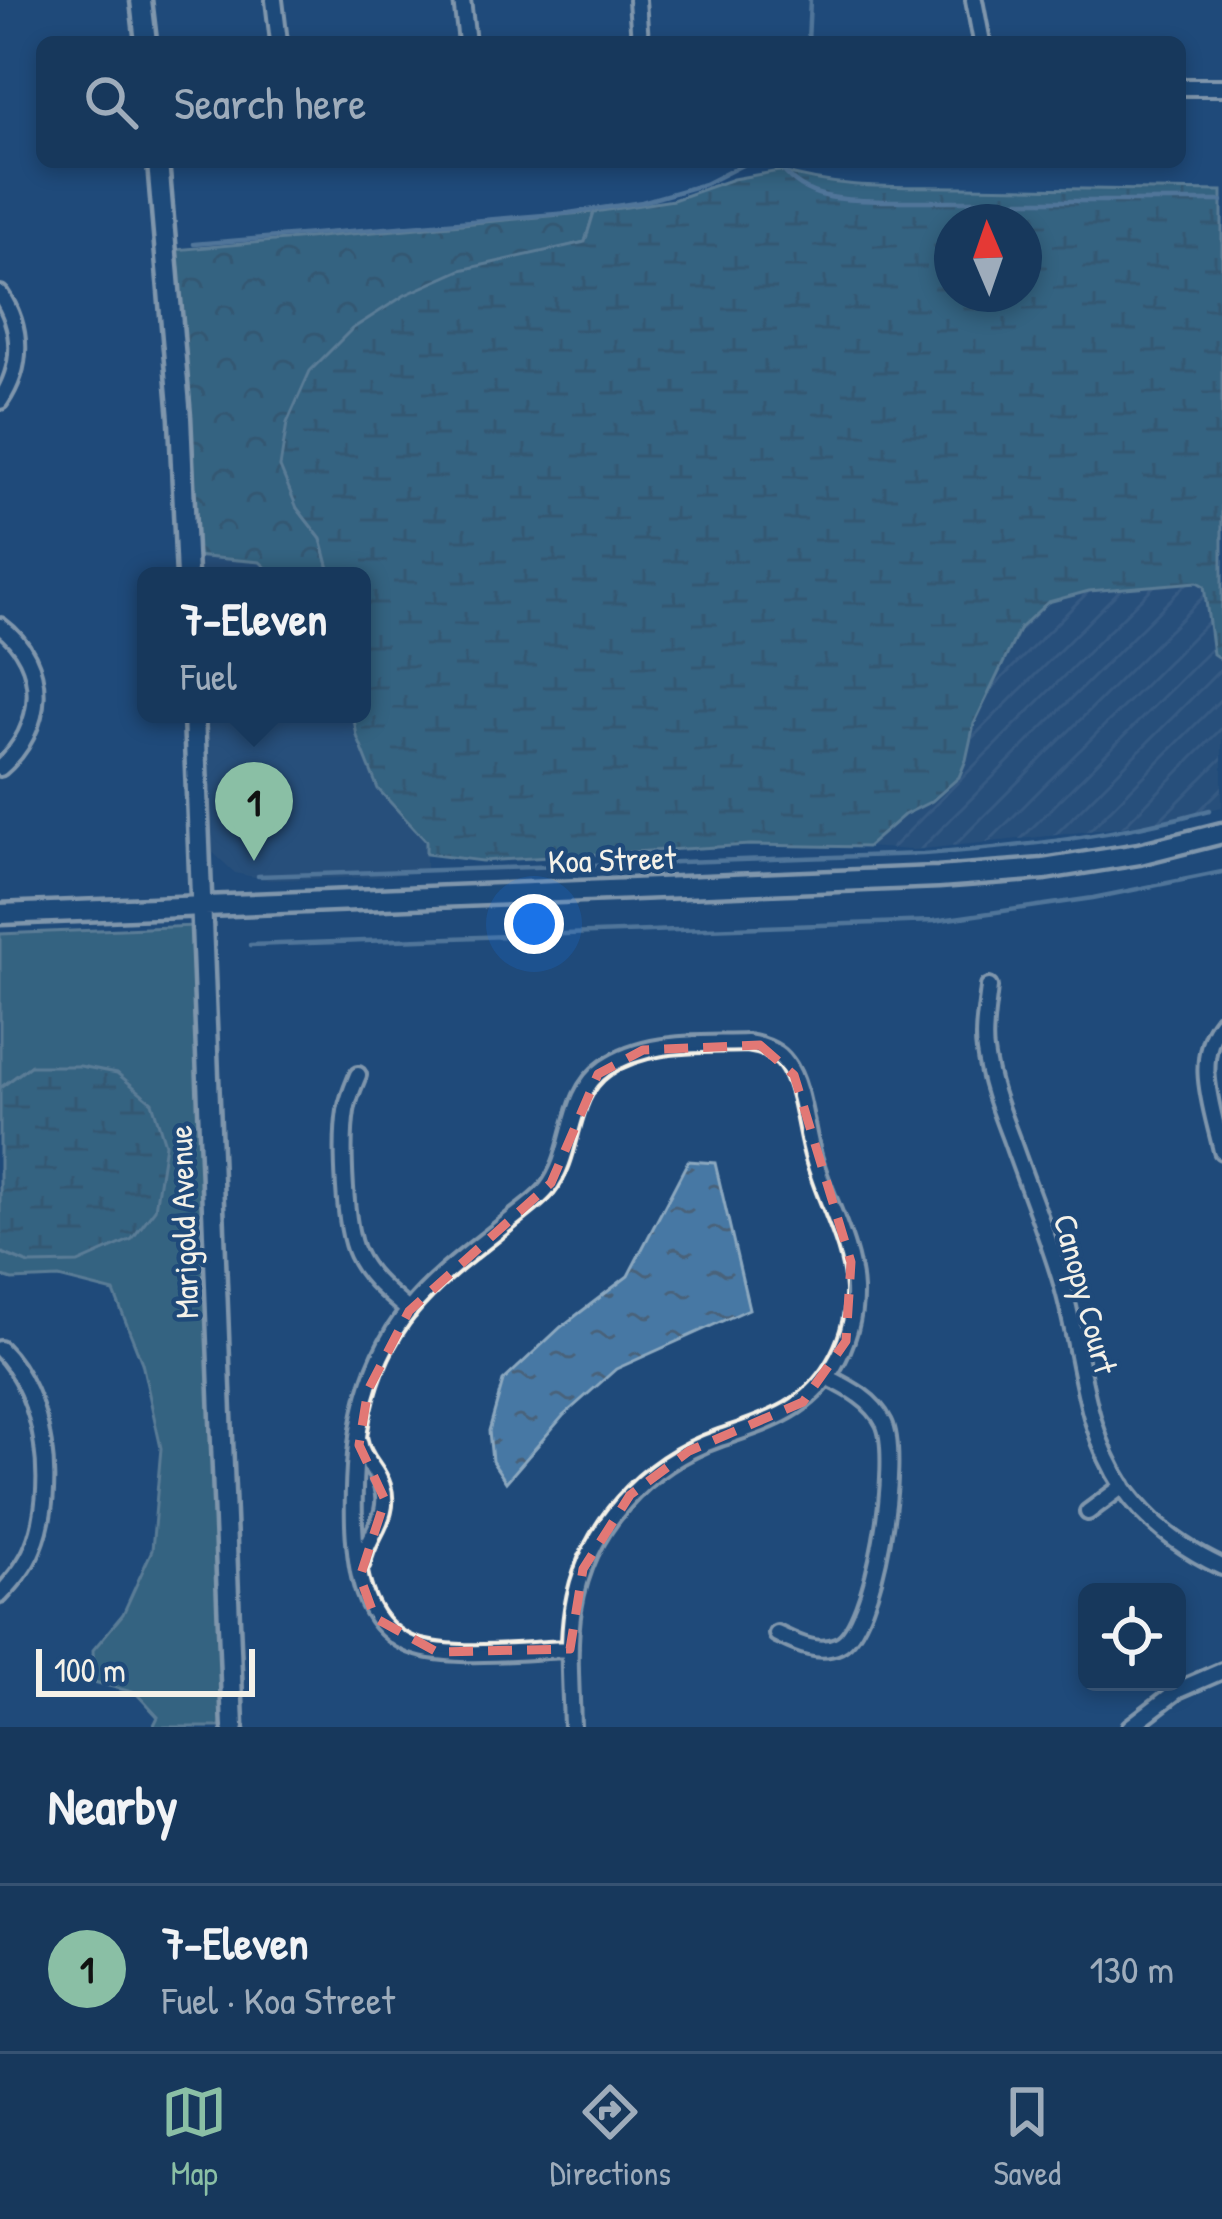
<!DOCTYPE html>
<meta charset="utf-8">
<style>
:root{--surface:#17385c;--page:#244365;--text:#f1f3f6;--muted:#9eacbb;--line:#365272;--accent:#8abfa5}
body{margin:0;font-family:"Patrick Hand",sans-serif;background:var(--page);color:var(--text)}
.controls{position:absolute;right:36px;bottom:36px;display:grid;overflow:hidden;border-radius:18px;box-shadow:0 6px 18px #0003}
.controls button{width:108px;height:108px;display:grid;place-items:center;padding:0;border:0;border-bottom:3px solid var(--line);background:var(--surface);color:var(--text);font:60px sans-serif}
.compass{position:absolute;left:934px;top:204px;width:108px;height:108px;border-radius:50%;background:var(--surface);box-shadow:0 6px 18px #0003;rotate:358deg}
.scale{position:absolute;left:36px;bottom:30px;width:219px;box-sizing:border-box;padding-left:12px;border:6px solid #f4f1e8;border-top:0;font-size:33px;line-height:42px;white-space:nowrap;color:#f4f1e8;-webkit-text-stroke:9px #1f4a7a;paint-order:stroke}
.you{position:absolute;left:534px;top:924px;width:42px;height:42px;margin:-30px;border:9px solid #fff;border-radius:50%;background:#1a73e8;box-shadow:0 0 0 18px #1a73e833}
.badge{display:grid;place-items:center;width:78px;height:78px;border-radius:50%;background:var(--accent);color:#111;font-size:39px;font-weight:700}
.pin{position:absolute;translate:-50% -99px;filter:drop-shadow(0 3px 6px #0008)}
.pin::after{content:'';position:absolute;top:63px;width:42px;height:36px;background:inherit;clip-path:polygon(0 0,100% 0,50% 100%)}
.popup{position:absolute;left:137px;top:567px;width:234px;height:156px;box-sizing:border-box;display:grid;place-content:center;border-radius:18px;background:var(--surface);filter:drop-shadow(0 3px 9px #0005);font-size:39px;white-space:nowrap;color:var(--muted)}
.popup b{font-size:45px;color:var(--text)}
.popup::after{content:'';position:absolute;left:50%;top:100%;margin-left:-24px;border:24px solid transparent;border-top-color:var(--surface)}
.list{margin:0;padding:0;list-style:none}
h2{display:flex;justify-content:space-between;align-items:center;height:156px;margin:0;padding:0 48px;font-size:51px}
h2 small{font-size:39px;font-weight:400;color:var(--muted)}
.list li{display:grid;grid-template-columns:78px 1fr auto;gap:36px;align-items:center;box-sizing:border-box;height:168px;padding:0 48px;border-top:3px solid var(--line)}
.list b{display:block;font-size:45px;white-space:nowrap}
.list p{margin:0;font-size:39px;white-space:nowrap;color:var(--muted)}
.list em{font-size:39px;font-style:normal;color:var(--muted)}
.icon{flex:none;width:66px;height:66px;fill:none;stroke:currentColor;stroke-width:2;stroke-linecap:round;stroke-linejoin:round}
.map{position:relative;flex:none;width:1222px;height:1727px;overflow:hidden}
.search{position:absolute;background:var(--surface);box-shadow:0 6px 18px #0003;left:36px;right:36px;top:36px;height:132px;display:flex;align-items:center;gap:30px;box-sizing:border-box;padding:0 42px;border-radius:18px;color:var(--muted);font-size:45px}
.sheet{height:324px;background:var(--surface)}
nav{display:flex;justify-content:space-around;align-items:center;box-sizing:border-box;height:168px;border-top:3px solid var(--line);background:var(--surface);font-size:33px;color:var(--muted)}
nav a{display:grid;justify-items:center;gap:6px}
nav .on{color:var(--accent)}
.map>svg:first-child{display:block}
.built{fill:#33547c}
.industrial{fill:url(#industrial-furrows)}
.grass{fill:#508089;stroke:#a2b8b8;stroke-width:3}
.forest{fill:url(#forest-crowns);stroke:#a2b8b8;stroke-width:3}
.wetland{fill:url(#wetland-marsh);stroke:#a2b8b8;stroke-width:3;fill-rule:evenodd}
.water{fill:url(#water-ripples);stroke:#8ca8bf;stroke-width:3}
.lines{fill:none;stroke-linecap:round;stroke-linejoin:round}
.stream{stroke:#8ca8bf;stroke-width:4.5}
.street-casing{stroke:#f4f1e8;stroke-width:22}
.secondary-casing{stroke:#f4f1e8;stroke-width:27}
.street{stroke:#1f4a7a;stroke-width:14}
.secondary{stroke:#1f4a7a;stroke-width:18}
.marked{fill:none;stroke:#e27875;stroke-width:9;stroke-dasharray:24 15;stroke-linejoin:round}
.labels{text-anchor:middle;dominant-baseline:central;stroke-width:9;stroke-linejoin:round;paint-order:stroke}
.street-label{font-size:33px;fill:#f4f1e8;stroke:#1f4a7a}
</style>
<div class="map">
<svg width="1222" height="1727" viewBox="0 0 1222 1727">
<defs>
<pattern id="industrial-furrows" width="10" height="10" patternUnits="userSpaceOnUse" patternTransform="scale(3)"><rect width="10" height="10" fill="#33547c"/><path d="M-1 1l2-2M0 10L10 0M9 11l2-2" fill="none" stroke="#516d8f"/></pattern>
<pattern id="forest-crowns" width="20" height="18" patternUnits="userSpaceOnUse" patternTransform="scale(3)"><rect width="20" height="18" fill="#508089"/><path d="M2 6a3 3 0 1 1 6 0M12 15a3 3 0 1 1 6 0" fill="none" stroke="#4d676b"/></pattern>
<pattern id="wetland-marsh" width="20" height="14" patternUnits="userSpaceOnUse" patternTransform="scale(3)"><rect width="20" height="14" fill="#508089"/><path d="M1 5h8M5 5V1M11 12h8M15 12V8" fill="none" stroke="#4d676b"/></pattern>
<pattern id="water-ripples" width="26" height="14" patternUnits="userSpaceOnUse" patternTransform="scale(3)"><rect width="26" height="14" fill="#4778a4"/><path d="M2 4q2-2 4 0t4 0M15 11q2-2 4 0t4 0" fill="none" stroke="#48627a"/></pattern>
</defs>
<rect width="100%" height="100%" fill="#1f4a7a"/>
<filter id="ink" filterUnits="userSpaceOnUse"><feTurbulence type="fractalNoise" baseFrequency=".00833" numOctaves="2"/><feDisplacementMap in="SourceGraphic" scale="24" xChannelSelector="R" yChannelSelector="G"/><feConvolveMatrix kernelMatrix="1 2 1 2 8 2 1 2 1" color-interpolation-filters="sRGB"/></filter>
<g filter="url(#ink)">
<path class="built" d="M194 556 260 562 275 576H195Z
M201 714H353L357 736 378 789 426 841V871L375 877 269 880 235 873 208 848Z"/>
<path class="industrial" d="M1197 582 1204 586 1213 653 1222 660V807L1153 823 1048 836 912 850 867 847 904 815 932 801 950 788 971 742 974 724 1020 628 1048 602 1089 591Z"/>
<path class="grass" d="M195 926 225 1727H153L158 1717 136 1693 94 1682 93 1650 123 1614 152 1550 161 1448 142 1363 114 1292 59 1278 12 1280 0 1276V1252L29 1264 30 1066 0 1088V934Z"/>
<path class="forest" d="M594 212 585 242 540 253 297 508 321 539 331 576H275L260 562 194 556 174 250Z"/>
<path class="wetland" d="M779 171C843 190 897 186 962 187 1049 189 1136 189 1222 191V660L1213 654 1204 586 1197 582 1089 591 1048 602 1020 628 974 724 966 760 959 777 932 801 904 815 867 847 750 845 482 861 426 854V841L378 789 357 736 353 714H362V576H331L321 539 297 508 280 467 287 423 310 371 352 329 405 295 461 270 585 242 594 212 673 200 733 179ZM1024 222V294H952V222Z
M30 1066H80L117 1073 152 1102 165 1144 155 1209 132 1239 78 1263 29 1264 0 1252V1088Z"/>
<path class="water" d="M688 1161 715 1163 749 1309 616 1369 563 1416 506 1482 492 1461 489 1431 503 1381 561 1327 628 1276Z"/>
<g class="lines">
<path class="stream" d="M808 42 810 0
M777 162C803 202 841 199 884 201H1222
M194 244 569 213 642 202 705 184 748 162
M258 876 923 854C1020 847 1116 836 1210 810
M250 945 934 921 1093 898 1222 872"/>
<defs>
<path id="street" d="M274 0 279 42
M462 0 467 42
M637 0 640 42
M974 0 982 42
M1180 87H1222
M0 294C23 328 23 367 0 401
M0 626C50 663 45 729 0 768
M989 987C987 1008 982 1031 985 1051 989 1082 1000 1110 1011 1139 1027 1185 1046 1231 1060 1277 1082 1347 1081 1424 1123 1487 1148 1523 1183 1549 1222 1567
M1222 1021C1192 1059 1213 1109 1222 1151
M358 1075C353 1087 348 1098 346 1111 341 1142 344 1228 357 1254 368 1278 390 1294 409 1311
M0 1349C46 1394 57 1490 33 1548 26 1566 13 1581 0 1595
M359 1441C362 1460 377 1469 382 1486 392 1516 367 1535 362 1563
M1088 1512 1123 1486
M777 1634C796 1643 818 1655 839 1645 876 1627 901 1458 884 1423 873 1400 849 1388 827 1377
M570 1649C527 1650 444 1661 407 1643 362 1621 356 1570 354 1525 352 1449 360 1370 410 1309 437 1276 473 1251 506 1224 519 1213 536 1202 547 1189 576 1152 565 1096 605 1068 646 1040 699 1045 747 1043 762 1045 777 1050 786 1063 803 1085 805 1131 814 1159 826 1202 852 1244 854 1289 855 1316 847 1344 833 1367 807 1411 766 1422 720 1438 645 1464 586 1528 573 1609 567 1647 571 1688 572 1727
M1130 1727 1178 1690 1222 1671"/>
<path id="secondary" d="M141 0 146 42
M158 162 180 418 187 576
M194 714 233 1727
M0 914 938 877 1044 869 1139 854 1222 833"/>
</defs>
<use href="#street" class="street-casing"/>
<use href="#secondary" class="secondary-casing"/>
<use href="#street" class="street"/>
<use href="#secondary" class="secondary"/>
</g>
</g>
<path d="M0 0H1222V1727H0ZM760 1045 794 1075 851 1262 846 1341 803 1402 689 1451 630 1495 583 1569 570 1649 437 1652 375 1618 360 1577 385 1500 359 1445 368 1390 409 1311 551 1183 598 1074 643 1050Z" fill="#1f4a7a" fill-opacity=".55" fill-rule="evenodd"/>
<path class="marked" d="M760 1045 794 1075 851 1262 846 1341 803 1402 689 1451 630 1495 583 1569 570 1649 437 1652 375 1618 360 1577 385 1500 359 1445 368 1390 409 1311 551 1183 598 1074 643 1050Z"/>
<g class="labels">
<g class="street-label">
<text transform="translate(612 859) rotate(-2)">Koa Street</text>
<text transform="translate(183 1222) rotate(-92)">Marigold Avenue</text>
<text transform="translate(1086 1294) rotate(75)">Canopy Court</text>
</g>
</g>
</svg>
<div class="controls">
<button><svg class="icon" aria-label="locate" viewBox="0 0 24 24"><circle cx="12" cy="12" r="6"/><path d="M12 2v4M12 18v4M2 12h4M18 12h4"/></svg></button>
</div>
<svg class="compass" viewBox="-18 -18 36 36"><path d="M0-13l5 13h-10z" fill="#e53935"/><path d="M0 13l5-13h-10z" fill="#9eacbb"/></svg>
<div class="scale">100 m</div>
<div class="you"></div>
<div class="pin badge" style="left:254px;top:861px">1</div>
<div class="popup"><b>7-Eleven</b>Fuel</div>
<div class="search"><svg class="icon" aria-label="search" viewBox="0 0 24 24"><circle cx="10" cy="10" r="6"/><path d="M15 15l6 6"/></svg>Search here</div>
</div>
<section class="sheet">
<h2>Nearby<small></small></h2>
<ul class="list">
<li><span class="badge">1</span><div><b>7-Eleven</b><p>Fuel · Koa Street</p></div><em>130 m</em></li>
</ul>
</section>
<nav>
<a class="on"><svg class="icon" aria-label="map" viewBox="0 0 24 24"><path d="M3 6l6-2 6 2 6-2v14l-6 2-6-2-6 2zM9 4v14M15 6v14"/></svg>Map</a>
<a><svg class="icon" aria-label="directions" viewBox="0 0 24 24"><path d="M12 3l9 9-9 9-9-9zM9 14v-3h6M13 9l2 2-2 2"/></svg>Directions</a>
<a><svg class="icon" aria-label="saved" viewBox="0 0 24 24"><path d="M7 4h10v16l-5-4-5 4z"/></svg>Saved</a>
</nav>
